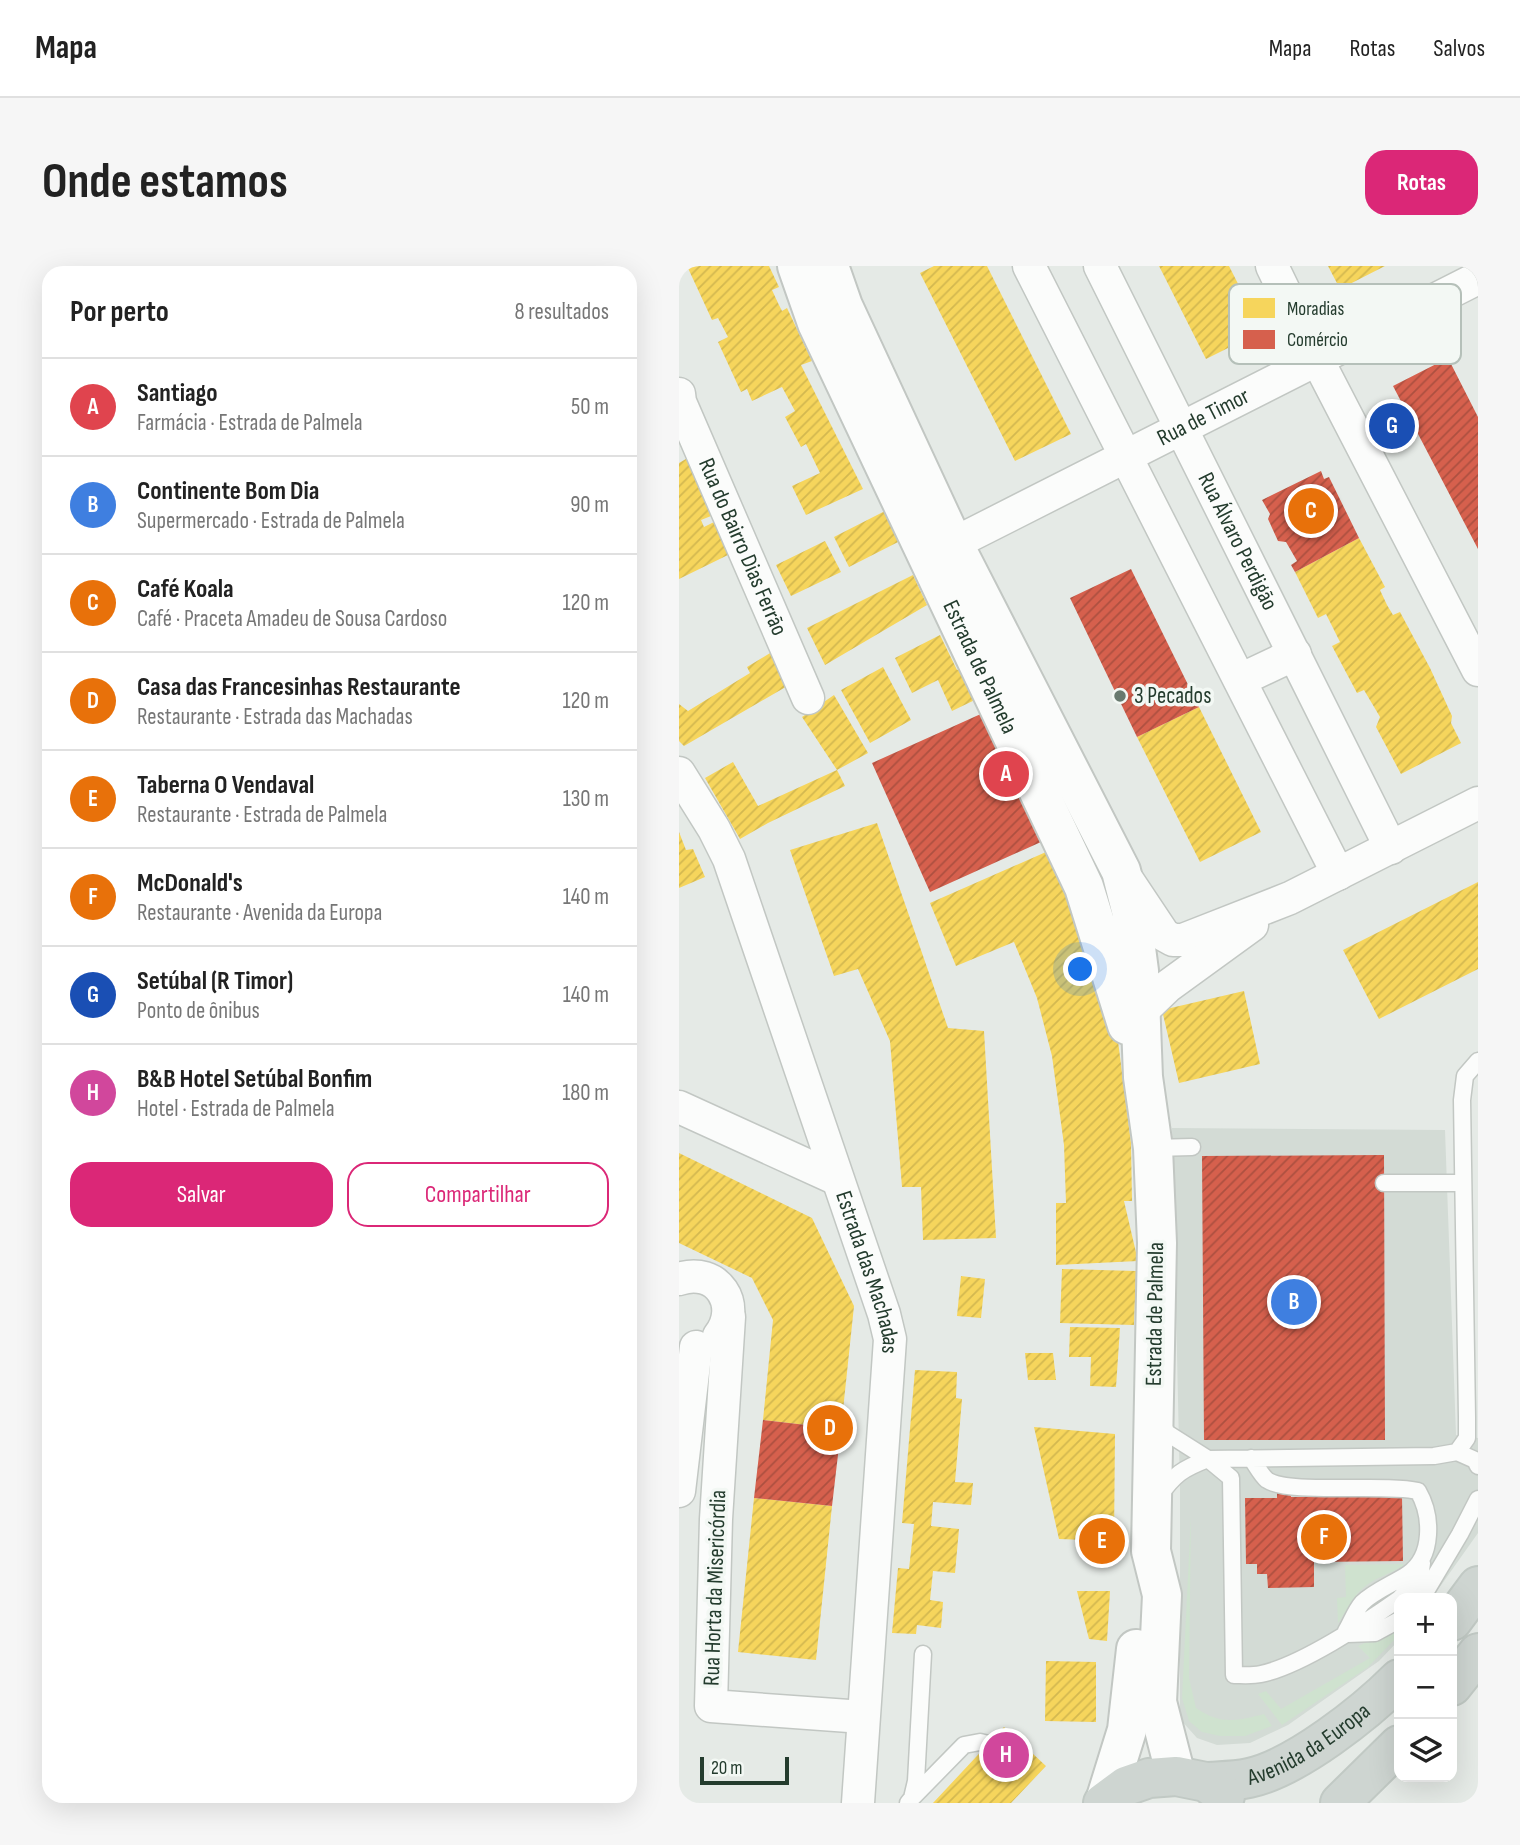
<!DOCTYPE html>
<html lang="pt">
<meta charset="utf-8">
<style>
:root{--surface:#fff;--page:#f6f6f6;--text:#222;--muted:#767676;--line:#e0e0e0;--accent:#db2777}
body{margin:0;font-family:"Sofia Sans Condensed",sans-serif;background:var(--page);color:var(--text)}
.controls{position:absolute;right:21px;bottom:21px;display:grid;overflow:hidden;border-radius:14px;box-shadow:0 7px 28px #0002}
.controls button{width:63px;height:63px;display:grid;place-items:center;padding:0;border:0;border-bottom:2px solid var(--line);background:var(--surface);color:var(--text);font:35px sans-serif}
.scale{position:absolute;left:21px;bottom:18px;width:89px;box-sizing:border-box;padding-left:7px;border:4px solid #243c2e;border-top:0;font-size:19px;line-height:24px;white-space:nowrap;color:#243c2e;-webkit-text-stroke:5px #f3f8f4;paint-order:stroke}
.you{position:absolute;left:402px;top:704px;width:24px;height:24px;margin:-18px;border:5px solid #fff;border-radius:50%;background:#1a73e8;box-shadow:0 0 0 10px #1a73e833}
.badge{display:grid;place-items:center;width:46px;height:46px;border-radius:50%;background:var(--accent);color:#fff;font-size:23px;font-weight:700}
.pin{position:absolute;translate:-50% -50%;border:4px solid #fff;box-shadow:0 2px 7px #0006}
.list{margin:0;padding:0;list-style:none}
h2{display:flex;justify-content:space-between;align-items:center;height:91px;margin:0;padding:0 28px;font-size:30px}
h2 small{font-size:23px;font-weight:400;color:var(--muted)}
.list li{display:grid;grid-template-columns:46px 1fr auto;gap:21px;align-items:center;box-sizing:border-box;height:98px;padding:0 28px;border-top:2px solid var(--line)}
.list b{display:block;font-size:26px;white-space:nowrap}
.list p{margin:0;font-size:23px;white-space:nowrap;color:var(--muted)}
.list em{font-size:23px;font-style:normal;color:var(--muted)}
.actions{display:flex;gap:14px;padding:21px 28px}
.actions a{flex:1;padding:16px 0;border:2px solid var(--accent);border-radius:21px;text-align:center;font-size:24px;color:var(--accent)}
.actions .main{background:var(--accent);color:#fff}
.icon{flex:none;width:38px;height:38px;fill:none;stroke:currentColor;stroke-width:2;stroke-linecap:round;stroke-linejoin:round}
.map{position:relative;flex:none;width:799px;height:1537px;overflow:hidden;border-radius:21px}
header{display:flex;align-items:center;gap:42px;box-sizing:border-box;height:98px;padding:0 35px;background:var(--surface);border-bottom:2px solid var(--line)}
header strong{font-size:33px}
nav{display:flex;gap:38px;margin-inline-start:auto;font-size:24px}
.intro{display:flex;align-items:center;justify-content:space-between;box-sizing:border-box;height:168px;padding:0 42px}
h1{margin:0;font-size:49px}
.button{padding:18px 32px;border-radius:21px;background:var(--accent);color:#fff;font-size:24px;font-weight:700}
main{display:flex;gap:42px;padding:0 42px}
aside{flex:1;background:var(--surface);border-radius:21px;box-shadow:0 7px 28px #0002}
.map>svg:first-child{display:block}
.built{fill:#d3dbd5}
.garden{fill:#cfe2cf}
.homes{fill:url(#homes-hatch)}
.shops{fill:url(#shops-hatch)}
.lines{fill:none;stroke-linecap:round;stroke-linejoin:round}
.service-casing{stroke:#c2c7c3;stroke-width:19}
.minor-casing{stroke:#c2c7c3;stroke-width:35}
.tertiary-casing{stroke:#c2c7c3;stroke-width:42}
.primary-casing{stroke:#c1c9c4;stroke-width:42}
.service{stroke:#fbfcfb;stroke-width:16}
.minor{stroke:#fbfcfb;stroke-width:32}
.tertiary{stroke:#fbfcfb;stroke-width:38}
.primary{stroke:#ced5d1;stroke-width:38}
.poi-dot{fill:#68796e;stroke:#f3f8f4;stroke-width:2.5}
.labels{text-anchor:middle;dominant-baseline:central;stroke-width:7;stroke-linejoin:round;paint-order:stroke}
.street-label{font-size:23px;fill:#243c2e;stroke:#f3f8f4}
.poi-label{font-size:23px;fill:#243c2e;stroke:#f3f8f4;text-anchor:start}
.key{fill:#f3f8f4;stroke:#b5c0b9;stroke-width:2}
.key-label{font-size:19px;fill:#243c2e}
</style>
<header>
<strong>Mapa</strong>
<nav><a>Mapa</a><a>Rotas</a><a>Salvos</a></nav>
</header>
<div class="intro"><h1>Onde estamos</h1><a class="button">Rotas</a></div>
<main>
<aside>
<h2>Por perto<small>8 resultados</small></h2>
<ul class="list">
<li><span class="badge" style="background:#e0444e">A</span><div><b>Santiago</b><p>Farmácia · Estrada de Palmela</p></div><em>50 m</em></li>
<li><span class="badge" style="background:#3f7fe0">B</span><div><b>Continente Bom Dia</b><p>Supermercado · Estrada de Palmela</p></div><em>90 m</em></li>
<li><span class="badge" style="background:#e8710a">C</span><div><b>Café Koala</b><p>Café · Praceta Amadeu de Sousa Cardoso</p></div><em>120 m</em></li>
<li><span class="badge" style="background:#e8710a">D</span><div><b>Casa das Francesinhas Restaurante</b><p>Restaurante · Estrada das Machadas</p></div><em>120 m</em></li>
<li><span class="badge" style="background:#e8710a">E</span><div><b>Taberna O Vendaval</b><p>Restaurante · Estrada de Palmela</p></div><em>130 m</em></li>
<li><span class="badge" style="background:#e8710a">F</span><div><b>McDonald's</b><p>Restaurante · Avenida da Europa</p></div><em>140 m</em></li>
<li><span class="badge" style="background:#1a4fb4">G</span><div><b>Setúbal (R Timor)</b><p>Ponto de ônibus</p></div><em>140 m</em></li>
<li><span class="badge" style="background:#d1479c">H</span><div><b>B&amp;B Hotel Setúbal Bonfim</b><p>Hotel · Estrada de Palmela</p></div><em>180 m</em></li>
</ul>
<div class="actions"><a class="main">Salvar</a><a>Compartilhar</a></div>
</aside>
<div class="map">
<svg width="799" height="1537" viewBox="0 0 799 1537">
<defs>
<pattern id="homes-hatch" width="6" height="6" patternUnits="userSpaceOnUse" patternTransform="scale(1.75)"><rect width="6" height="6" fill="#f6d55c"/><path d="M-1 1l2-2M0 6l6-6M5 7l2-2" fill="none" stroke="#d3b850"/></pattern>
<pattern id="shops-hatch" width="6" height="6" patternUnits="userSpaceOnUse" patternTransform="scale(1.75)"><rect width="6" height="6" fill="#d6604d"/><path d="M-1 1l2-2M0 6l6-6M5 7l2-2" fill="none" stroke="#ad5040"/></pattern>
</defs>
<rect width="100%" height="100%" fill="#e5eae6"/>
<path class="built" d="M493 862 766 864 777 1169 799 1172V1267L753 1332H720V1374L700 1395 609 1459 571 1477 538 1479 518 1472 501 1453V1224Z"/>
<path class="garden" d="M512 1249 510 1412 517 1442C541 1459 558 1455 585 1448L593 1460 566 1470H541L523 1466 510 1455 503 1432Z
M724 1298V1300C711 1308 694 1312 683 1323 673 1332 667 1346 659 1357L658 1332 667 1331 666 1299Z
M720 1362V1369L689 1401 603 1459 579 1428 587 1425 602 1443 691 1392 679 1380Z"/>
<path class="homes" d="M8 0H90L100 21 93 24 99 37 103 45 108 42 133 95 122 99 184 223 127 249 113 220 141 207 127 178 122 181 106 151 116 145 103 121 73 135 68 123 62 126 39 76 49 71 39 52 33 54Z
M255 0H308L392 168 336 195 241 7Z
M480 0H550L583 65 527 93Z
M649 0H706L661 23Z
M12 190 37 248 22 254 25 261 37 255 53 287 0 313V197Z
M206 245 221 275 170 301 155 271Z
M680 272 706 321 701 324 708 339 714 349 721 346 751 402 773 450 772 457 782 477 722 508 697 461 701 451 685 424 678 427 653 380 661 376 647 348 639 352 616 306Z
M146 275 162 306 112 330 97 299Z
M234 309 248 339 146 399 128 362Z
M261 369 278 404 287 400 302 431 273 445 259 414 233 427 216 392Z
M101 381 117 415 5 480 0 475V438L9 445 71 407 68 401Z
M204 401 232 454 191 477 162 424Z
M155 429 189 487 158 504 123 451Z
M520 441 582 566 521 596 458 471Z
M54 496 79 540 158 504 166 520 89 557 61 573 26 512Z
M198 557 269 762 305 765 317 972 244 974 242 921H223L211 775 179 703 155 710 111 584Z
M0 566 7 584 14 583 26 611 0 622Z
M367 586 396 650 439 775 452 877 453 935H445L459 995 377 999V937H387L385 879 373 790 358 732 335 676 277 700 251 637Z
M799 616V703L700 753 664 684Z
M565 725 581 798 500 817 483 744Z
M0 887 133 952 175 1040 162 1163 84 1154 94 1054 73 1012 0 977Z
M383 1003 457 1005 455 1059 381 1057Z
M282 1010 306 1013 302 1052 278 1050Z
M391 1061 441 1062 437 1121 411 1120 412 1091H390Z
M346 1087H374L377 1114H349Z
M236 1104 278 1106 277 1132 283 1133 276 1216 294 1217 292 1239 254 1236 252 1260 280 1263 276 1307 254 1305 251 1334 264 1336 262 1362 238 1359 237 1368 213 1367 219 1302 230 1303 235 1258 223 1257Z
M355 1161 436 1168 435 1275 380 1273Z
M75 1232 153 1240 137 1394 59 1386Z
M398 1325H431L428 1375 410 1373Z
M367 1395 417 1396V1456L366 1455Z
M325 1461 367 1500 332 1537H254Z"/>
<path class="shops" d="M769 92 799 151V283L714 120Z
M642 205 645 213 650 211 680 272 616 306 612 299 618 295 607 276 599 275 589 253 591 248 583 234Z
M452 303 520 441 458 471 391 332Z
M304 447 362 576 251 626 193 497Z
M705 889 706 1174H525L523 890Z
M84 1154 162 1163 153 1240 75 1232Z
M705 1218V1230H723L724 1295 635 1296V1321L589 1322 588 1308H578V1298H567L566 1232H598V1219H611L612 1231H637V1219H650V1231L692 1230V1219Z"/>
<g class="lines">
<defs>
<path id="service" d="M474 882 513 881
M705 917H784
M480 1154 488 1167 529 1193 552 1212 555 1409C563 1409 573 1410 582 1408 621 1400 686 1357 720 1333
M778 1186 796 1194 799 1200
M572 1192C577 1199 582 1209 588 1214 610 1229 704 1217 739 1225 753 1249 755 1290 729 1308 714 1318 695 1325 683 1337 676 1345 672 1357 667 1365
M480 1230C496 1208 503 1203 529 1193L755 1190 778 1186 788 1172V1151L783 834 786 810 799 795
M721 1332 741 1311 743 1297
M743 1332 781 1268 799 1233
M668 1368 696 1367 720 1354
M233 1532 285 1479 301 1476 309 1478
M229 1537 233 1532 237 1515 244 1388"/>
<g id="minor">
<path d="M350 0 659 608"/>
<path id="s1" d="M421 0 712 582"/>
<path d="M593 0 638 93 799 404"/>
<path id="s2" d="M0 128 1 136 129 432"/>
<path id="s3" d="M254 288 799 12"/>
<path d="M561 414 616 388"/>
<path id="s4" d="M0 507 35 563 50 593 205 1048 211 1073 179 1537"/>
<path d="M449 615 485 669 494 674H504L611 632 799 537"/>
<path d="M461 747 489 720 573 659"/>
<path d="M0 841 158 913"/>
<path d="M0 1013C38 1000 64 1039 40 1070"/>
<path d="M50 1051 37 1253 32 1440 184 1451"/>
<path d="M0 1225 17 1081"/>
</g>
<g id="tertiary">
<path id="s5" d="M118 0 138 57 405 621 448 759"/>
<path d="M150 0 164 40 274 277 442 605 452 644 460 705 464 811 474 882 478 977 472 1285 483 1329 478 1436 497 1510"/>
<path d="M426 1535 448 1464 457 1383"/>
</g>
<g id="primary">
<path d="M773 1355 799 1320"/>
<path d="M773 1420 799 1387"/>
<path id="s6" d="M527 1516C541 1515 556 1515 570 1512 617 1502 687 1446 720 1413"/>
<path d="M424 1537 447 1520 470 1512 497 1510 527 1516 546 1530"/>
<path d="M661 1537 720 1479"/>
</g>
</defs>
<use href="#service" class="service-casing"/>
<use href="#minor" class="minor-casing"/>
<use href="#tertiary" class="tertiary-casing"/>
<use href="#primary" class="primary-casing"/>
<use href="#service" class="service"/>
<use href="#minor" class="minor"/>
<use href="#tertiary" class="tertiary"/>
<use href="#primary" class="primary"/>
</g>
<circle class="poi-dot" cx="441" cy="430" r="7"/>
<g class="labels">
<g class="street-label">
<text stroke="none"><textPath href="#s3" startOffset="303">Rua de Timor</textPath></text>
<text stroke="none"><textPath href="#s1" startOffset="308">Rua Álvaro Perdigão</textPath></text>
<text stroke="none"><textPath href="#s2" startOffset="166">Rua do Bairro Dias Ferrão</textPath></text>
<text stroke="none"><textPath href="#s5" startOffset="441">Estrada de Palmela</textPath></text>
<text stroke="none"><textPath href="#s4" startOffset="536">Estrada das Machadas</textPath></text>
<text transform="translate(476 1048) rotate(-89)">Estrada de Palmela</text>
<text transform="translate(36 1322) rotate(-88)">Rua Horta da Misericórdia</text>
<text stroke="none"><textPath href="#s6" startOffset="112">Avenida da Europa</textPath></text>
</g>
<g class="poi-label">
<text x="455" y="430">3 Pecados</text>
</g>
</g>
<rect x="550" y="18" width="232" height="80" rx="10" class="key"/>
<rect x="564" y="32" width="32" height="20" fill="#f6d55c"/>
<rect x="564" y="64" width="32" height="19" fill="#d6604d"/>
<g class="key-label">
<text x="608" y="49">Moradias</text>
<text x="608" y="80">Comércio</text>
</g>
</svg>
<div class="controls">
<button>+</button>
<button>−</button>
<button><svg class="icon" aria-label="layers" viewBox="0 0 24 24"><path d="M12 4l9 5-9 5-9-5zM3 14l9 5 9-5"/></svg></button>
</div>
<div class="scale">20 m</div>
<div class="you"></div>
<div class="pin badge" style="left:327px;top:508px;background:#e0444e">A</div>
<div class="pin badge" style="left:615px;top:1036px;background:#3f7fe0">B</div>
<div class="pin badge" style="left:632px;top:245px;background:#e8710a">C</div>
<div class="pin badge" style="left:151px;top:1162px;background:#e8710a">D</div>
<div class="pin badge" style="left:423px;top:1275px;background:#e8710a">E</div>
<div class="pin badge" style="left:645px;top:1271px;background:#e8710a">F</div>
<div class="pin badge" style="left:713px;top:160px;background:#1a4fb4">G</div>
<div class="pin badge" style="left:327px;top:1489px;background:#d1479c">H</div>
</div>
</main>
